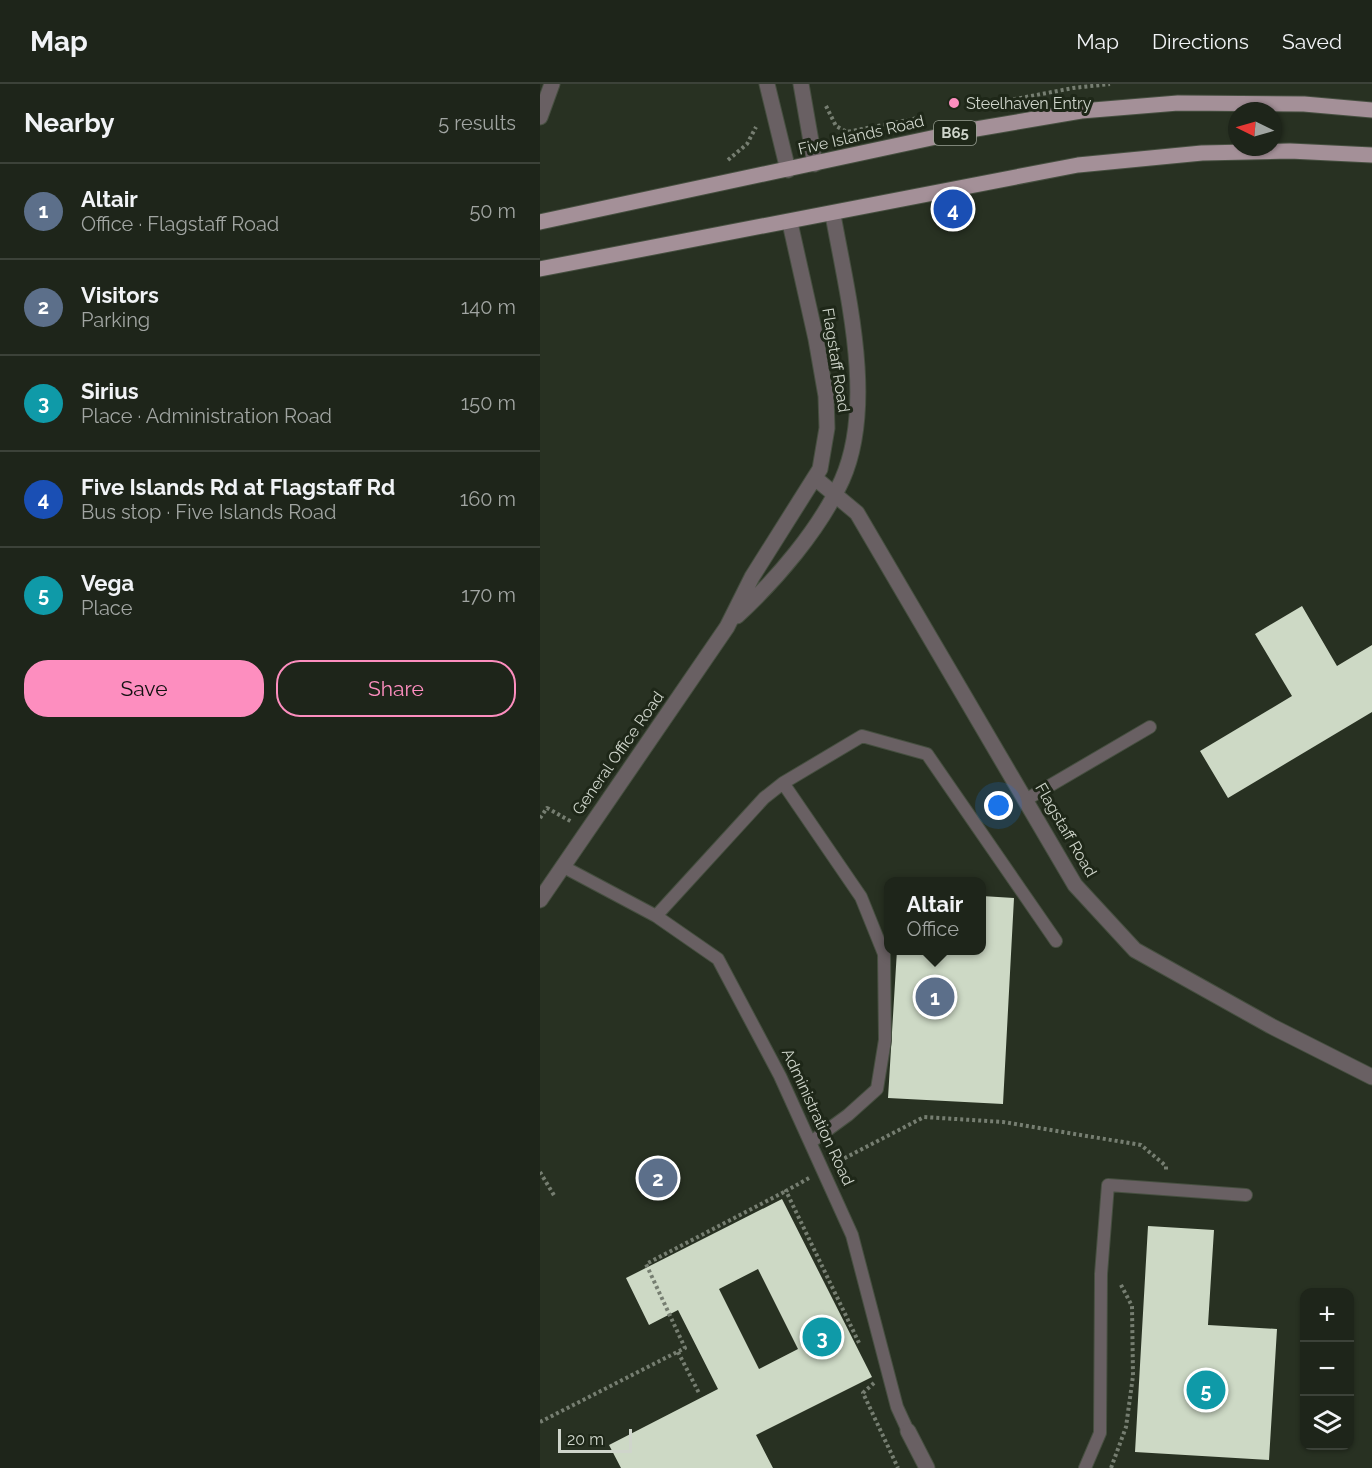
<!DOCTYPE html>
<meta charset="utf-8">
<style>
:root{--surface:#1e251a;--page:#262d23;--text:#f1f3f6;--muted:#a1a5a2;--line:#3c4239;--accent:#fd8ebf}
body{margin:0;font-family:Raleway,sans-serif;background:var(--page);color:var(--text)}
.controls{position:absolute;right:18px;bottom:18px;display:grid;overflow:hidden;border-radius:12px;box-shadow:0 2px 4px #0004}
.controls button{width:54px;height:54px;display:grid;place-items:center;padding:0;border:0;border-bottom:2px solid var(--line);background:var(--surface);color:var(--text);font:30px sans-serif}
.compass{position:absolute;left:688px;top:18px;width:54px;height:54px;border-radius:50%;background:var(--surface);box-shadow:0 2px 4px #0004;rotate:275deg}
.scale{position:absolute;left:18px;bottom:15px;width:74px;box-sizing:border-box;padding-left:6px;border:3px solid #cfd5cb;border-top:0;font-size:16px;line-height:21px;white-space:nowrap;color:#cfd5cb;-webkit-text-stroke:4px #1e2718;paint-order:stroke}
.you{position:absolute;left:459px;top:722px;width:21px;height:21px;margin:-15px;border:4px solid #fff;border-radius:50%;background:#1a73e8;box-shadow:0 0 0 9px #1a73e833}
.badge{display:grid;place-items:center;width:39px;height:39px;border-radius:50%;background:var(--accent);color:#fff;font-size:20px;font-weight:700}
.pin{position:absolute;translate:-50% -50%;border:3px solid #fff;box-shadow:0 2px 6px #0006}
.popup{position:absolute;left:344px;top:793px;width:102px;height:78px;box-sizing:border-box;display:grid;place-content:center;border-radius:12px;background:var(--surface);filter:drop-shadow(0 2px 4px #0005);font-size:20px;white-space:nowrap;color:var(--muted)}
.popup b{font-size:22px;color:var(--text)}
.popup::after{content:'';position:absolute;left:50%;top:100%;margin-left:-12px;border:12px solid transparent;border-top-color:var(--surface)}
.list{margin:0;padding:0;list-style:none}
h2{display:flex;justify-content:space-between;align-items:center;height:78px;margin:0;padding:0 24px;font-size:26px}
h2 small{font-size:20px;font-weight:400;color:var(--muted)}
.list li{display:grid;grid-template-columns:39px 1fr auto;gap:18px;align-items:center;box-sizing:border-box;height:96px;padding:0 24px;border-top:2px solid var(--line)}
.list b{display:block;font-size:22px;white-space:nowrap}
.list p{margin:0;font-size:20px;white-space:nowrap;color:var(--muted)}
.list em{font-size:20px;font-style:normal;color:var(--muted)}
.actions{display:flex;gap:12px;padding:18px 24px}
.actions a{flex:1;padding:14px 0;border:2px solid var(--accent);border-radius:24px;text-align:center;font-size:21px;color:var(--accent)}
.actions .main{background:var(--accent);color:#111}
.icon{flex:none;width:33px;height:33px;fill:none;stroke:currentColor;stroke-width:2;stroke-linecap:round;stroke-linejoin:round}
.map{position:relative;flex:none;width:832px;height:1384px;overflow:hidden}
header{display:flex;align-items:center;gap:36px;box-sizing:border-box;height:84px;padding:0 30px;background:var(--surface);border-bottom:2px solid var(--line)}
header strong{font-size:28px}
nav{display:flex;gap:33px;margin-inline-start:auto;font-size:21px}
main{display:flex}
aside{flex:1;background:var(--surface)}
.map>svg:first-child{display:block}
.building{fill:#cdd9c5;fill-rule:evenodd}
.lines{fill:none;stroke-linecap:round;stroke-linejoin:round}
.lane-casing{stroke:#464f40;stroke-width:14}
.street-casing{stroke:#464f40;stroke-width:17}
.primary-casing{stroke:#464f40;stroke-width:17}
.path{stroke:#767e71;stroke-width:4;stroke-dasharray:3 3;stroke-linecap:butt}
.lane{stroke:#696063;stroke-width:12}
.street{stroke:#696063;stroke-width:15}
.primary{stroke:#a49098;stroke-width:15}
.poi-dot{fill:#fd8ebf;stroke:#1e2718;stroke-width:2}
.labels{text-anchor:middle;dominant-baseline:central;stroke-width:6;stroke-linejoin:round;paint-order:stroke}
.shield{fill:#1e2718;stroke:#9aa195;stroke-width:1.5}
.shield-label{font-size:15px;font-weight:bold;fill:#cfd5cb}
.poi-label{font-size:16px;fill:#cfd5cb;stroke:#1e2718;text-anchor:start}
.street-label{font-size:16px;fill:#cfd5cb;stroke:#1e2718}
</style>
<header>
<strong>Map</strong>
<nav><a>Map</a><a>Directions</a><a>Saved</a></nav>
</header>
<main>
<aside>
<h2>Nearby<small>5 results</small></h2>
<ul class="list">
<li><span class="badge" style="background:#5c6f8a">1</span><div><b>Altair</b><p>Office · Flagstaff Road</p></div><em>50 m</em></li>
<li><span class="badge" style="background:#5c6f8a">2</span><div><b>Visitors</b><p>Parking</p></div><em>140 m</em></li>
<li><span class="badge" style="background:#0f9aa8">3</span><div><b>Sirius</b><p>Place · Administration Road</p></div><em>150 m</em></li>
<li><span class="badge" style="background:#1a4fb4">4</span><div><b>Five Islands Rd at Flagstaff Rd</b><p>Bus stop · Five Islands Road</p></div><em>160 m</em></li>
<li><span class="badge" style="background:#0f9aa8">5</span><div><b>Vega</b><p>Place</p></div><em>170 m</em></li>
</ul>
<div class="actions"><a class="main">Save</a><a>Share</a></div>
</aside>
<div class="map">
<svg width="832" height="1384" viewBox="0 0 832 1384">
<rect width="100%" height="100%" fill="#283122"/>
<path class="building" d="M762 522 797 582 832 561V628L688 714 660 667 752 612 715 550Z
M442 812 474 814 463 1020 348 1014 357 866H442Z
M242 1115 332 1293 216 1351 233 1384H81L69 1361 178 1305 138 1226 109 1241 86 1194ZM218 1185 258 1265 219 1285 179 1205Z
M608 1142 674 1146 668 1241 737 1245 729 1376 595 1368Z"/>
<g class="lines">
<defs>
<path id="lane" d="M243 699 321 813 344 870 345 956 337 1005 308 1031 271 1058
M487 715 610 643
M22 782 116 832 178 875 240 992 312 1151 357 1323 368 1347
M116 832 224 714 243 699 322 652 387 670 516 857
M545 1384 560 1349 561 1190 568 1101 706 1111"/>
<path id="street" d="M227 0 248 86
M261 0 275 80
M0 33 12 0
M275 394 317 429 535 801 595 866 731 942 832 993
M197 532C236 496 280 445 302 396 336 320 307 209 293 131
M0 816 187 543 212 493 280 385 287 344 286 312 276 255 250 139
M368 1347 387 1384"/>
<path id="primary" d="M0 138 424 47 541 27 638 19 764 20 832 26
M0 185 538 81 662 69 750 67 832 71"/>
</defs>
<use href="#lane" class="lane-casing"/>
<use href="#street" class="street-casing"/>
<use href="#primary" class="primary-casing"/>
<path class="path" d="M444 21 533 4 570 0
M286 22 296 42 307 48 378 34
M188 76 207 60 216 43
M0 734 7 724 32 738
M299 1077 384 1033 463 1038 601 1061 626 1082V1087
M0 1088 15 1113
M269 1094 246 1107 320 1261
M138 1268 159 1309
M334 1299 323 1309 358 1384
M0 1338 145 1264 106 1180 246 1107
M571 1384 586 1343 593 1292 592 1222 580 1199"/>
<use href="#lane" class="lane"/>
<use href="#street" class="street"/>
<use href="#primary" class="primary"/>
</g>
<circle class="poi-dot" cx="414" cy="19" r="6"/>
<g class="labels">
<rect class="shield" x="394" y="37" width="42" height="24" rx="4.5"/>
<g class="shield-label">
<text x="415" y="49">B65</text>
</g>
<g class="poi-label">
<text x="426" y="19">Steelhaven Entry</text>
</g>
<g class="street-label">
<text transform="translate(321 51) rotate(-13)">Five Islands Road</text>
<text transform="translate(296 276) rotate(81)">Flagstaff Road</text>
<text transform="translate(78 669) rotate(-55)">General Office Road</text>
<text transform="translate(526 746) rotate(60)">Flagstaff Road</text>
<text transform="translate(278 1033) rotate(65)">Administration Road</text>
</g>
</g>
</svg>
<div class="controls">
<button>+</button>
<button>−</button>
<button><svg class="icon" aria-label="layers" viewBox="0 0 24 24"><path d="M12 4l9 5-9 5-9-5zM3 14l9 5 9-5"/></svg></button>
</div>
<svg class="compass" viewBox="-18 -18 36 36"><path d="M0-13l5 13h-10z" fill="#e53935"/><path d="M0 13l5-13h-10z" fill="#a1a5a2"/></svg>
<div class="scale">20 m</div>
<div class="you"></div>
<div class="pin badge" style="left:395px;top:913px;background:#5c6f8a">1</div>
<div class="popup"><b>Altair</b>Office</div>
<div class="pin badge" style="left:118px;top:1094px;background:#5c6f8a">2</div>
<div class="pin badge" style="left:282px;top:1253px;background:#0f9aa8">3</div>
<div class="pin badge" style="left:413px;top:125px;background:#1a4fb4">4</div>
<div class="pin badge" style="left:666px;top:1306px;background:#0f9aa8">5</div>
</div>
</main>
